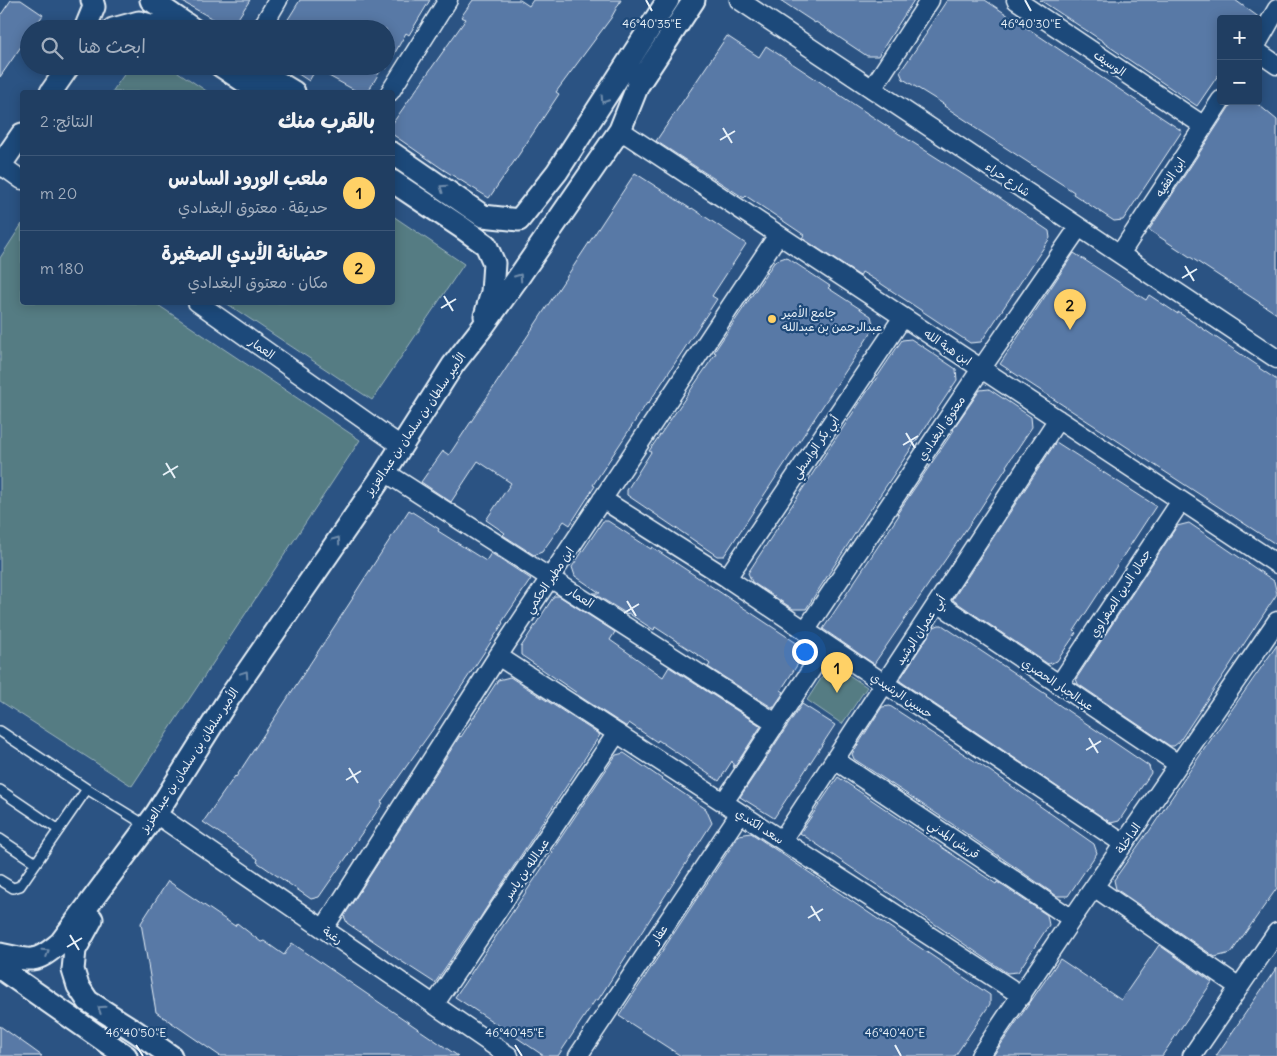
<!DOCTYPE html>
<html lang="ar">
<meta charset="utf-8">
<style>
:root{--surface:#203e62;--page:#284568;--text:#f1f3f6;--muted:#a2aebe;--line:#3d5777;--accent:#ffd166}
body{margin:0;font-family:Delius,"Playpen Sans Arabic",sans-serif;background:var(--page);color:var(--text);direction:rtl}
.controls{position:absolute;right:15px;top:15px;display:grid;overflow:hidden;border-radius:5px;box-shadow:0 2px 12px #0003}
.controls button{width:45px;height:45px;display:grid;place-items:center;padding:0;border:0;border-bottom:1px solid var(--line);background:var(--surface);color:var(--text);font:25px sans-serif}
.you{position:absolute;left:804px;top:651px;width:18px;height:18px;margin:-12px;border:4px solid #fff;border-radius:50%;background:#1a73e8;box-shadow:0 0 0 8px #1a73e833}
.badge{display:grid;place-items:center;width:32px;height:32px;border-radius:50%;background:var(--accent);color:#111;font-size:16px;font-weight:700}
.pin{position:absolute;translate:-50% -41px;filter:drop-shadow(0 1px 2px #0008)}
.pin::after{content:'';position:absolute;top:26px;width:18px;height:15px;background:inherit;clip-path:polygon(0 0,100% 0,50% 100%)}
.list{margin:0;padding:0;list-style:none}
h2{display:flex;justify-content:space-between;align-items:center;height:65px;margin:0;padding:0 20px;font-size:21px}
h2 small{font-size:16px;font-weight:400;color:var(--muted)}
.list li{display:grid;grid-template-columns:32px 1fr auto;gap:15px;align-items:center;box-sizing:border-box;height:75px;padding:0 20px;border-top:1px solid var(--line)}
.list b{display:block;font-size:19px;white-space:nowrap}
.list p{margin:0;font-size:16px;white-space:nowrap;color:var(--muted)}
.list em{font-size:16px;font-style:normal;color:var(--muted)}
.icon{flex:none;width:28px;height:28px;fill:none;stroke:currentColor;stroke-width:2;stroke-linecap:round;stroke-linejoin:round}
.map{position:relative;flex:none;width:1277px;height:1056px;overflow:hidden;direction:ltr}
.search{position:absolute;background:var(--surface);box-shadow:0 2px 12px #0003;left:20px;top:20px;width:375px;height:55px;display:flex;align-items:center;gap:12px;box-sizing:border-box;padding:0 18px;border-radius:28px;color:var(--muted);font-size:19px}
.panel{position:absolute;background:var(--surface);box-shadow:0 2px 12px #0003;left:20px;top:90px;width:375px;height:215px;border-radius:5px;direction:rtl}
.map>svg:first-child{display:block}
.green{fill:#547c83;stroke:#9eb6be}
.building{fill:#5979a6;stroke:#e8f1f8}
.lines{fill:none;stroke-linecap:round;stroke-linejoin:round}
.service-casing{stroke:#e8f1f8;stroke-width:12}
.minor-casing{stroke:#e8f1f8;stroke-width:21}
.tertiary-casing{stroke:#e8f1f8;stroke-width:25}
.service{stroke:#1f4a7a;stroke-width:9}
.minor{stroke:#1f4a7a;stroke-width:18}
.tertiary{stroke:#1f4a7a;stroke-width:21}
.oneway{stroke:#6f8dac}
.ticks{fill:none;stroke:#e8f1f8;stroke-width:2}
.poi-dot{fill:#ffd166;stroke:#1f4a7a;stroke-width:2}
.labels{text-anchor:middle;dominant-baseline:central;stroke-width:4.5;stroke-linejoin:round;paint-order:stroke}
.street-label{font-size:12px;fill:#e8f1f8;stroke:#1f4a7a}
.poi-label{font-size:12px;fill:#e8f1f8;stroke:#1f4a7a;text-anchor:start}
.ticks-label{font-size:12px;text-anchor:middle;fill:#e8f1f8;stroke:#1f4a7a;stroke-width:4.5;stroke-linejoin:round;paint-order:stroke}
</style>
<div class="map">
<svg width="1277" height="1056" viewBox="0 0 1277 1056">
<rect width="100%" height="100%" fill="#2b5383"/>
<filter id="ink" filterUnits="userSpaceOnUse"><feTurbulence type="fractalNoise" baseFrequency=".02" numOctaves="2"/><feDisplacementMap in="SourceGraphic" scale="10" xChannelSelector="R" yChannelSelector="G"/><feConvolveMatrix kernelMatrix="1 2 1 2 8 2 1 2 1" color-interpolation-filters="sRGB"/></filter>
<g filter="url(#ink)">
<path class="green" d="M130 66H169L208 92H112Z
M393 216 464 264 372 400 226 303 392 302Z
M22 224V302L155 303 360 440 132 786 0 701V258Z
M831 663 867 687 842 724 807 700Z"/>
<path class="building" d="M11 0H21L43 15 33 29H29V35L0 77V16Z
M179 0H250L231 29Z
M300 0H430L409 35 406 33 386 69V29H282Z
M473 0H520L529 6 533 0H621L611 18 556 92 559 94 520 153 489 198 444 170 392 134V124L466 19 461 17Z
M780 0H914L878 56H867L816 22 815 23Z
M947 0H985L1182 131 1123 220 1114 221 1073 194 1074 192 972 126 973 125 944 106 945 105 903 79 900 72 927 33 926 32Z
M1040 0H1235L1260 18 1259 19H1221V71L1197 106 1104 43V42Z
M727 36 759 57 766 46 882 123 997 196 1049 231 1050 238 981 342 970 343 880 283 862 272 860 276 802 238 804 235 776 216 746 196 744 198 656 141Z
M286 66H383L368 92H358L316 69 309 81Z
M1231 101H1254L1277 120V314L1149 230 1230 106Z
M635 173 691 209 692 208 746 244 712 296 717 299 648 404 647 403 593 485 595 486 570 525 564 521 542 552 534 555 503 535 505 533 486 520 511 483 478 461 451 502 421 482 443 451 449 455Z
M1074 253 1146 300 1149 295 1178 314V312L1260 367 1259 368 1277 380V545L1000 364Z
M786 257 830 286 828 288 871 316 874 328 724 556H717L627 495V490L651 452 649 451 716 353 714 352 775 261Z
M911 339 956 369 957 380 882 492 806 609H793L752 582 748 573 826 453 902 340Z
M989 389 1031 417 1032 427 1006 466 1007 467 980 509 874 664 823 629 899 515 897 514 954 430 953 429 980 390Z
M1056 442 1156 506 1074 631 1076 633 1057 661 1048 664 953 600V599Z
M409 510 439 529 438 531 486 561 491 553 531 579 502 622 503 623 487 648 438 722 381 802 383 803 352 847 353 848 319 897 311 899 257 862 258 859 203 822 235 776 236 777 353 598H352L368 573Z
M603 521H608L651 549 652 547 807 650 781 690 784 692 773 708 708 667 710 664 704 659 655 627 654 630 628 613 627 614 593 593H600L575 576 572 567Z
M1189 523 1274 581 1277 594 1179 742 1174 746H1170L1078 684 1076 679 1177 526Z
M554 596H559L615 632 610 640 663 677 669 667 761 726 734 768 732 761 719 781 658 740 657 742 629 723 627 727 576 694 577 693 521 655V647Z
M939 625H942L1047 695 1046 696 1149 766 1151 773 1119 821 1111 823 900 681V679L934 627Z
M1277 645V888L1231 953 1215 957 1116 889 1114 880 1147 833H1148L1205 748Z
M510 677 600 735 485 910 477 923 476 922 435 983 387 952 388 951 347 923 344 916 456 742 460 736 461 737 498 680Z
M802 704 835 725 774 818 740 797Z
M890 706 990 771 1094 844 1097 853 1068 896H1057L958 828 854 759 852 754 882 707Z
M624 753 706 809 712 823 598 1000 596 999 558 1056H544L507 1031 455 997 553 852 552 851 616 755Z
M838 777 996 884 997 882 1047 915 1049 925 1018 972 1007 973 800 833Z
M751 833 990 995V1004L955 1056H681L619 1016 739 835Z
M168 881 235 926 237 923 261 942 264 941 284 955 292 943 458 1056H220L156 1012 141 923Z
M1159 945 1212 982 1162 1056H993L1060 959 1121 1000Z
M1277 967V1056H1216Z
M0 1026 31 1048 42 1056H0Z"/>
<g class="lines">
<defs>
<path id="service" d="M0 731 87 789 147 826
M0 790 59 830
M0 839 36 863
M0 880 13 888 20 886 87 789"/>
<path id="minor" d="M739 0 1277 359
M1016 0 1204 126
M261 29 278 0
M1258 42 1277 9
M1258 52 1277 65
M872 89 930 0
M390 92 448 0
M620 130 1277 564
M1 165 22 180
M1120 254 1221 100
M197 302 401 446
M385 472 776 723
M602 499 727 578 1124 844
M727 578 903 317
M938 603 1178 764
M805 631 981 369 1079 227
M498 656 1022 996
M1059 685 1181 501
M835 760 1072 919
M724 802 827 646
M156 814 509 1056
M782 840 1058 419
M1094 887 1239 987
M324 928 498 656 778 235
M434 1005 617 733
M578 1056 740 813
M980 1056 1072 919 1277 621
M1192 1056 1277 932"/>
<path id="tertiary" d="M151 0 193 29
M85 29 94 7 92 0
M113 29 139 22 165 29
M221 66 260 92
M251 66 294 92
M51 92 69 66
M392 153 483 216 519 220 557 172 668 0
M0 166 22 134
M392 181 461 227 486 245 494 263 492 292 485 316
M92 919 75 950 73 970 78 986 88 1001 135 1031 171 1056
M0 954C10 956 22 960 32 959 43 958 52 949 60 943L156 814 229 698 385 472 453 365 482 328 518 278 620 130 638 85 694 0
M0 968 126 1056"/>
</defs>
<use href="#service" class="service-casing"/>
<use href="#minor" class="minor-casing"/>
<use href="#tertiary" class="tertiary-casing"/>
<use href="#service" class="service"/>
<use href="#minor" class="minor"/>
<use href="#tertiary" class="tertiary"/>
</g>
<defs><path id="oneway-chevron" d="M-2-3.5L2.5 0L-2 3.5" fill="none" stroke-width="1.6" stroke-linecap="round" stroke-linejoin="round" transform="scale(1.25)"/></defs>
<g class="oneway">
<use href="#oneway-chevron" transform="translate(604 100) rotate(123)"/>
<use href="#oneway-chevron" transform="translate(443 188) rotate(-145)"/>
<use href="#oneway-chevron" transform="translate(519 277) rotate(-55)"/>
<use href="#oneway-chevron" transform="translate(337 540) rotate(-55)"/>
<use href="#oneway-chevron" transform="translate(245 674) rotate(-56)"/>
<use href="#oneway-chevron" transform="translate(46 952) rotate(-33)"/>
<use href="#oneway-chevron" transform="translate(101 1009) rotate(-146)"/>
</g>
</g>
<path class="ticks" d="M646 0 652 11M1025 0 1031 11M723 128 732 143M720 140 735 131M1185 266 1194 281M1182 278 1197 269M444 296 453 311M441 308 456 299M906 433 915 448M903 445 918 436M166 463 175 478M163 475 178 466M627 601 636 616M624 613 639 604M1089 738 1098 753M1086 750 1101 741M349 768 358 783M346 780 361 771M811 906 820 921M808 918 823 909M70 935 79 950M67 947 82 938M136 1045 143 1056M515 1045 522 1056M895 1045 901 1056"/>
<circle class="poi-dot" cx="772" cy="319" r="5"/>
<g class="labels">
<g class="street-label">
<text transform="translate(1110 63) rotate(34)">الوسيف</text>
<text transform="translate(1170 177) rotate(-57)">ابن الفقيه</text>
<text transform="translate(1008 179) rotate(34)">شارع حراء</text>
<text transform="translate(948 347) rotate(34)">ابن هبة الله</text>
<text transform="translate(262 348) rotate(35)">العمار</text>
<text transform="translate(415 424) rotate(-56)">الأمير سلطان بن سلمان بن عبدالعزيز</text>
<text transform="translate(941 428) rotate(-56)">معتوق البغدادي</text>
<text transform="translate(815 447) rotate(-56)">أبي بكر الواسطي</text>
<text transform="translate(549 580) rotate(-56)">ابن مطير الحكمي</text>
<text transform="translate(1120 593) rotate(-57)">جمال الدين الصفراوي</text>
<text transform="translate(581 597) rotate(33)">العمار</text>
<text transform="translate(920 630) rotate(-57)">أبي عمران الرشيد</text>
<text transform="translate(1058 684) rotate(34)">عبدالجبار الحصري</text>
<text transform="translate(902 695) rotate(34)">حسين الرشيدي</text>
<text transform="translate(189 760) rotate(-57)">الأمير سلطان بن سلمان بن عبدالعزيز</text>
<text transform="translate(760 826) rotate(33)">سعد الكندي</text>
<text transform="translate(1128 838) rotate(-56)">الداخلة</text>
<text transform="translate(954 839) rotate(34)">قريش المدني</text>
<text transform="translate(526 869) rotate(-56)">عبدالله بن ياسر</text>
<text transform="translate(659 934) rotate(-56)">عفار</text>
<text transform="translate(333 935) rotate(35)">رغبة</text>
</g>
<g class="poi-label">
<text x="782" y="312">جامع الأمير<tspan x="782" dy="14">عبدالرحمن بن عبدالله</tspan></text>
</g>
</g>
<g class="ticks-label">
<text x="1031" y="28">46°40'30"E</text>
<text x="652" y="28">46°40'35"E</text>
<text x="136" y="1037">46°40'50"E</text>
<text x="515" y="1037">46°40'45"E</text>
<text x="895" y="1037">46°40'40"E</text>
</g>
</svg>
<div class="controls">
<button>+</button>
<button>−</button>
</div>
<div class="you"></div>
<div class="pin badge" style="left:837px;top:693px">1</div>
<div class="pin badge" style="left:1070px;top:330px">2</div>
<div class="search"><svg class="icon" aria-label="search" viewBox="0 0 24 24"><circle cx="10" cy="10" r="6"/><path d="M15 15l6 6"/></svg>ابحث هنا</div>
<section class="panel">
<h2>بالقرب منك<small>النتائج: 2</small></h2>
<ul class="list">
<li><span class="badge">1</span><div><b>ملعب الورود السادس</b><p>حديقة · معتوق البغدادي</p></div><em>20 m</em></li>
<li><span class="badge">2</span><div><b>حضانة الأيدي الصغيرة</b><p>مكان · معتوق البغدادي</p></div><em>180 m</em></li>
</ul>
</section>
</div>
